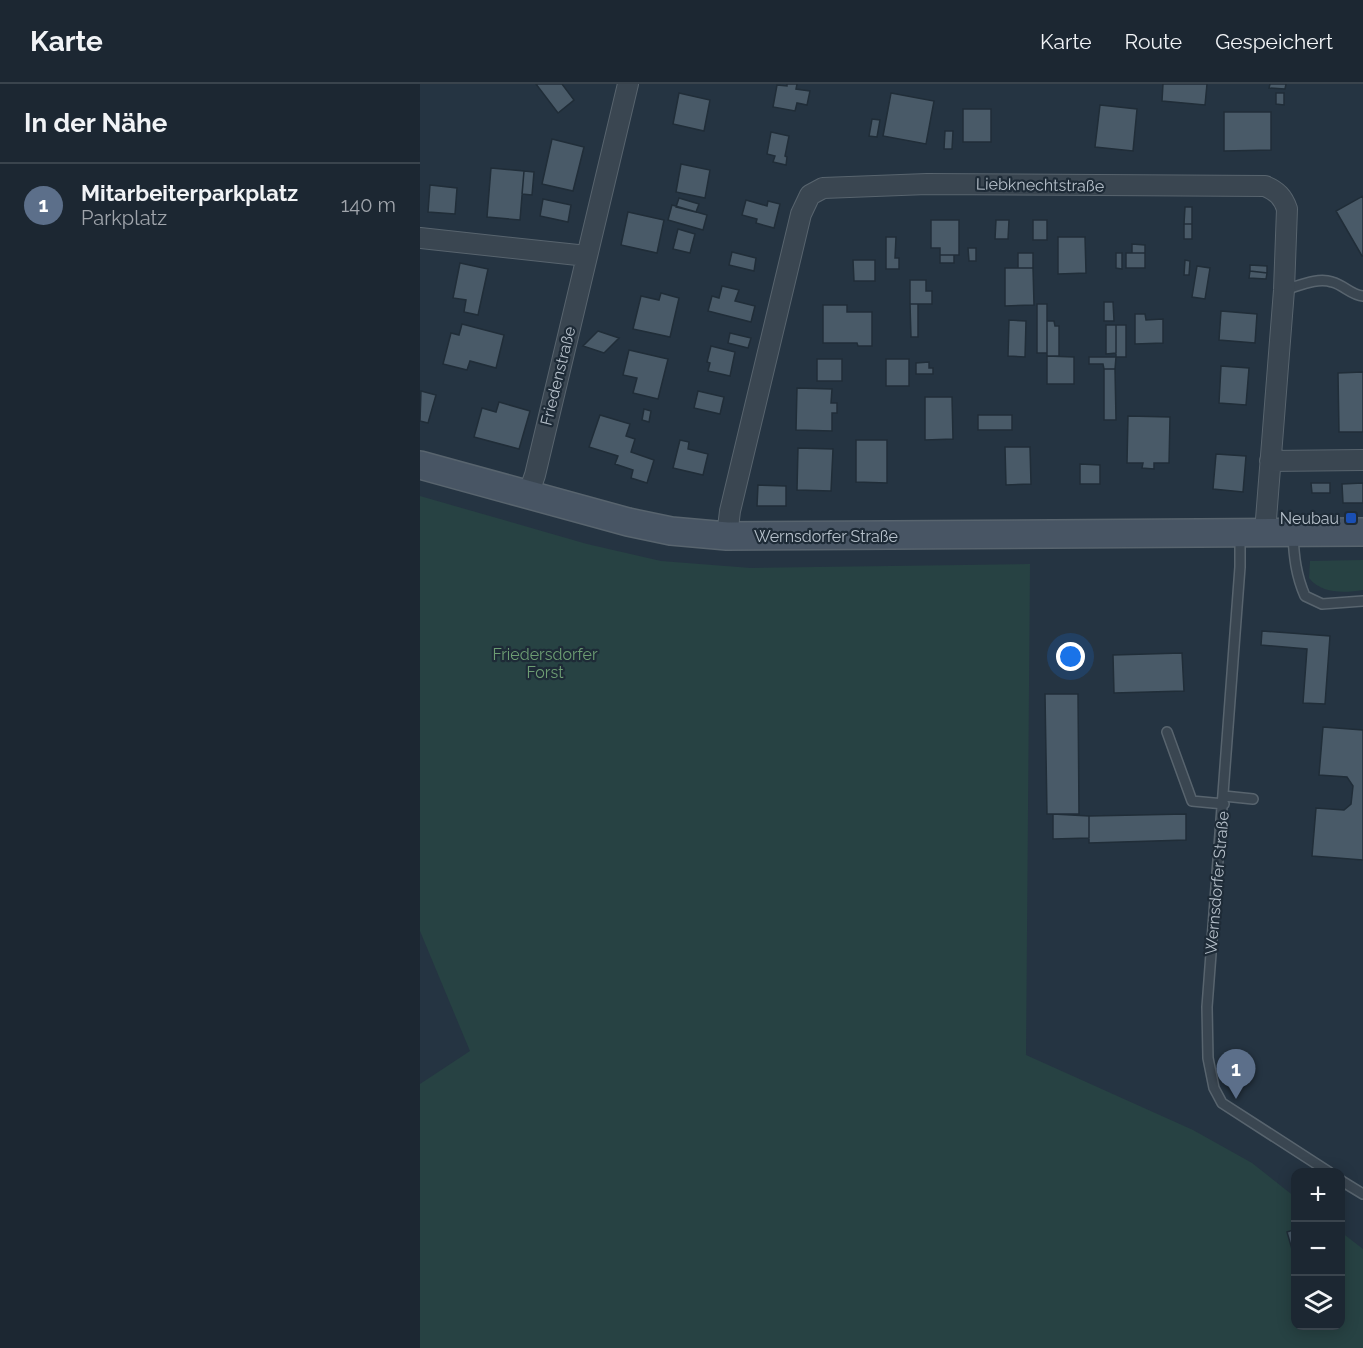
<!DOCTYPE html>
<html lang="de">
<meta charset="utf-8">
<style>
:root{--surface:#1c2732;--page:#252f3a;--text:#f1f3f6;--muted:#a0a5ac;--line:#3a444d;--accent:#95b2f1}
body{margin:0;font-family:Raleway,sans-serif;background:var(--page);color:var(--text)}
.controls{position:absolute;right:18px;bottom:18px;display:grid;overflow:hidden;border-radius:12px;box-shadow:0 3px 15px #0003}
.controls button{width:54px;height:54px;display:grid;place-items:center;padding:0;border:0;border-bottom:2px solid var(--line);background:var(--surface);color:var(--text);font:30px sans-serif}
.you{position:absolute;left:651px;top:573px;width:21px;height:21px;margin:-15px;border:4px solid #fff;border-radius:50%;background:#1a73e8;box-shadow:0 0 0 9px #1a73e833}
.badge{display:grid;place-items:center;width:39px;height:39px;border-radius:50%;background:var(--accent);color:#fff;font-size:20px;font-weight:700}
.pin{position:absolute;translate:-50% -50px;filter:drop-shadow(0 2px 3px #0008)}
.pin::after{content:'';position:absolute;top:32px;width:21px;height:18px;background:inherit;clip-path:polygon(0 0,100% 0,50% 100%)}
.list{margin:0;padding:0;list-style:none}
h2{display:flex;justify-content:space-between;align-items:center;height:78px;margin:0;padding:0 24px;font-size:26px}
h2 small{font-size:20px;font-weight:400;color:var(--muted)}
.list li{display:grid;grid-template-columns:39px 1fr auto;gap:18px;align-items:center;box-sizing:border-box;height:84px;padding:0 24px;border-top:2px solid var(--line)}
.list b{display:block;font-size:22px;white-space:nowrap}
.list p{margin:0;font-size:20px;white-space:nowrap;color:var(--muted)}
.list em{font-size:20px;font-style:normal;color:var(--muted)}
.icon{flex:none;width:33px;height:33px;fill:none;stroke:currentColor;stroke-width:2;stroke-linecap:round;stroke-linejoin:round}
.map{position:relative;flex:none;width:943px;height:1264px;overflow:hidden}
header{display:flex;align-items:center;gap:36px;box-sizing:border-box;height:84px;padding:0 30px;background:var(--surface);border-bottom:2px solid var(--line)}
header strong{font-size:28px}
nav{display:flex;gap:33px;margin-inline-start:auto;font-size:21px}
main{display:flex}
aside{flex:1;background:var(--surface)}
.map>svg:first-child{display:block}
.green{fill:#274243}
.building{fill:#495a68;stroke:#202d38;stroke-width:1.5}
.lines{fill:none;stroke-linecap:round;stroke-linejoin:round}
.lane-casing{stroke:#58646e;stroke-width:12}
.street-casing{stroke:#58646e;stroke-width:22}
.secondary-casing{stroke:#58646e;stroke-width:30}
.lane{stroke:#3a4651;stroke-width:9}
.street{stroke:#3a4651;stroke-width:20}
.secondary{stroke:#485564;stroke-width:27}
.transit-dot{fill:#1a4fb4;stroke:#1e2b37;stroke-width:2}
.labels{text-anchor:middle;dominant-baseline:central;stroke-width:4.5;stroke-linejoin:round;paint-order:stroke}
.street-label{font-size:16px;fill:#b7c1cb;stroke:#1e2b37}
.poi-label{font-size:16px;fill:#b7c1cb;stroke:#1e2b37;text-anchor:end}
.park-label{font-size:16px;fill:#6d9d73;stroke:#1e2b37}
</style>
<header>
<strong>Karte</strong>
<nav><a>Karte</a><a>Route</a><a>Gespeichert</a></nav>
</header>
<main>
<aside>
<h2>In der Nähe<small></small></h2>
<ul class="list">
<li><span class="badge" style="background:#5c6f8a">1</span><div><b>Mitarbeiterparkplatz</b><p>Parkplatz</p></div><em>140 m</em></li>
</ul>
</aside>
<div class="map">
<svg width="943" height="1264" viewBox="0 0 943 1264">
<rect width="100%" height="100%" fill="#253442"/>
<path class="green" d="M0 412 167 460 241 477 331 484 610 480 606 971 773 1046 832 1079 875 1113 876 1242H920L921 1148 943 1165V1264H0V1000L50 967 0 847Z
M943 476V506C924 509 902 510 889 494L890 477Z"/>
<path class="building" d="M116 0H142L154 16 138 29Z
M367 0H377L376 5 390 7 387 21 377 19 375 27 353 23 357 1 367 2Z
M743 0H787L785 21 742 17Z
M850 0H866L865 5 849 4Z
M259 9 290 16 284 47 253 40Z
M471 9 514 17 506 60 463 52Z
M856 9H864V21L856 20Z
M680 21 717 25 713 67 675 63Z
M543 25H571V58H543Z
M804 28H851V66L804 67Z
M452 35 460 36 457 53 449 52Z
M525 47H533L532 65H524Z
M351 48 369 52 365 72 367 73 366 81 353 78 355 72 347 70Z
M132 55 164 63 153 107 122 100Z
M261 80 290 86 285 114 256 108Z
M71 84 104 87 100 136 67 133Z
M104 87 114 88 112 111 102 110Z
M10 101 37 104 35 130 8 128Z
M943 112V172H942L916 127Z
M259 114 279 120 276 128 256 123Z
M123 115 151 121 148 138 120 132Z
M326 116 347 122 348 117 360 120 354 144 336 139 337 135 322 131Z
M252 121 287 131 283 146 248 136Z
M765 123H772V140H764Z
M208 128 244 136 237 169 201 161Z
M511 136H539V171H520V164H511Z
M576 136H589L588 155H575Z
M613 136H627V156H613Z
M764 140H772V155H764Z
M258 145 275 150 270 169 253 165Z
M466 153H476L475 174H479V185H466Z
M638 153H665L666 189 638 190Z
M712 160 725 161V169H712Z
M548 164H556V177H549Z
M312 168 336 174 334 187 309 181Z
M598 169H613V184H598Z
M696 169H702V185L696 184Z
M706 169H725V184H706Z
M520 171H534V179H520Z
M433 176H455V197H434Z
M765 176 770 177 769 191H764Z
M40 179 68 185 58 231 44 228 46 216 33 214Z
M830 181 847 182V189L830 187Z
M777 182 790 184 785 215 772 213Z
M585 184H613L614 221 585 222Z
M830 187 847 189 846 195 829 194Z
M490 196H506V207H512V220H490Z
M302 202 319 206 315 217 335 222 331 238 288 227 292 212 299 214Z
M241 209 259 214 250 253 213 245 221 212 239 216Z
M684 218H693L694 237H684Z
M490 220H498V253H491Z
M617 220H627V269H617Z
M403 221H427V228H452V262H438L437 259H403Z
M801 227 837 230 835 259 799 256Z
M715 230H725L726 236 743 235V259L715 260Z
M589 236 606 237 605 273 588 272Z
M627 237H634L635 242H639V272H627Z
M42 240 84 251 76 284 50 277 47 286 23 280 31 249 39 251Z
M686 241H696V269L686 270Z
M696 241H706V273H696Z
M178 247 199 254 184 269 163 262Z
M310 249 331 254 328 264 308 259Z
M291 262 315 268 310 292 288 287 290 279 287 278Z
M209 266 248 275 238 315 213 309 217 294 203 291Z
M627 272 654 273V300H627Z
M669 273H696L695 285H684L683 280H669Z
M397 275H422V297H397Z
M466 275H489V302H466Z
M509 278V284H513V290H496V279Z
M801 282 829 284 826 321 799 319Z
M684 285H695L696 336H684Z
M943 288V348H919L918 289Z
M377 304 412 305 411 319H417V329H412V347L376 346Z
M1 307 16 311 8 339 0 337Z
M278 307 304 313 300 330 274 324Z
M505 313H532L533 355 505 356Z
M79 318 110 327 99 365 54 353 62 324 76 328Z
M224 325 231 327 229 338 222 336Z
M180 331 210 340 206 352 215 355 211 368 234 376 227 399 211 394 213 386 195 380 198 372 169 363Z
M558 331H592V346H558Z
M708 332 750 333 749 379H734V385L722 384 723 379H707Z
M260 356 269 358 268 365 288 370 283 391 253 384Z
M436 356H467V399L436 398Z
M585 363H610L611 400 586 401Z
M378 364 413 365 411 407 377 406Z
M796 370 826 372 823 408 793 405Z
M660 380 680 381V400H660Z
M891 399H910V409H892Z
M943 399V419H923L922 400Z
M338 401 366 402V422H337Z
M842 547 910 552 905 620 883 619 887 565 841 561Z
M762 569 764 607 694 609 693 571Z
M625 610H658L659 730H627Z
M903 643 943 646V776L892 772 896 724 924 726 931 720 933 702 927 693 899 691Z
M633 730 669 732V754L633 755Z
M766 730V756L669 759V732Z
M876 1145V1179L867 1148Z"/>
<g class="lines">
<defs>
<path id="lane" d="M864 206C879 202 897 193 912 198 924 201 931 211 943 212
M820 451V483L787 923 788 974 794 1004 802 1019 909 1088
M873 451C874 473 876 491 885 512L902 520 943 517
M747 648 772 717 804 720
M804 712 833 715
M920 1096 943 1110"/>
<path id="street" d="M0 154 167 172
M850 377 943 376
M108 411 115 391 208 0
M307 452 310 427 381 130 390 111 403 104 507 100 845 102C857 107 863 113 867 125L864 206 845 448"/>
<path id="secondary" d="M0 381 208 438 251 447 307 452 943 448"/>
</defs>
<use href="#lane" class="lane-casing"/>
<use href="#street" class="street-casing"/>
<use href="#secondary" class="secondary-casing"/>
<use href="#lane" class="lane"/>
<use href="#street" class="street"/>
<use href="#secondary" class="secondary"/>
</g>
<rect class="transit-dot" x="925" y="428" width="12" height="12" rx="3"/>
<g class="labels">
<g class="street-label">
<text transform="translate(620 101) rotate(1)">Liebknechtstraße</text>
<text transform="translate(138 292) rotate(-76)">Friedenstraße</text>
<text x="406" y="452">Wernsdorfer Straße</text>
<text transform="translate(797 799) rotate(-85)">Wernsdorfer Straße</text>
</g>
<g class="poi-label">
<text x="919" y="434">Neubau</text>
</g>
<g class="park-label">
<text x="125" y="570">Friedersdorfer<tspan x="125" dy="18">Forst</tspan></text>
</g>
</g>
</svg>
<div class="controls">
<button>+</button>
<button>−</button>
<button><svg class="icon" aria-label="layers" viewBox="0 0 24 24"><path d="M12 4l9 5-9 5-9-5zM3 14l9 5 9-5"/></svg></button>
</div>
<div class="you"></div>
<div class="pin badge" style="left:816px;top:1015px;background:#5c6f8a">1</div>
</div>
</main>
